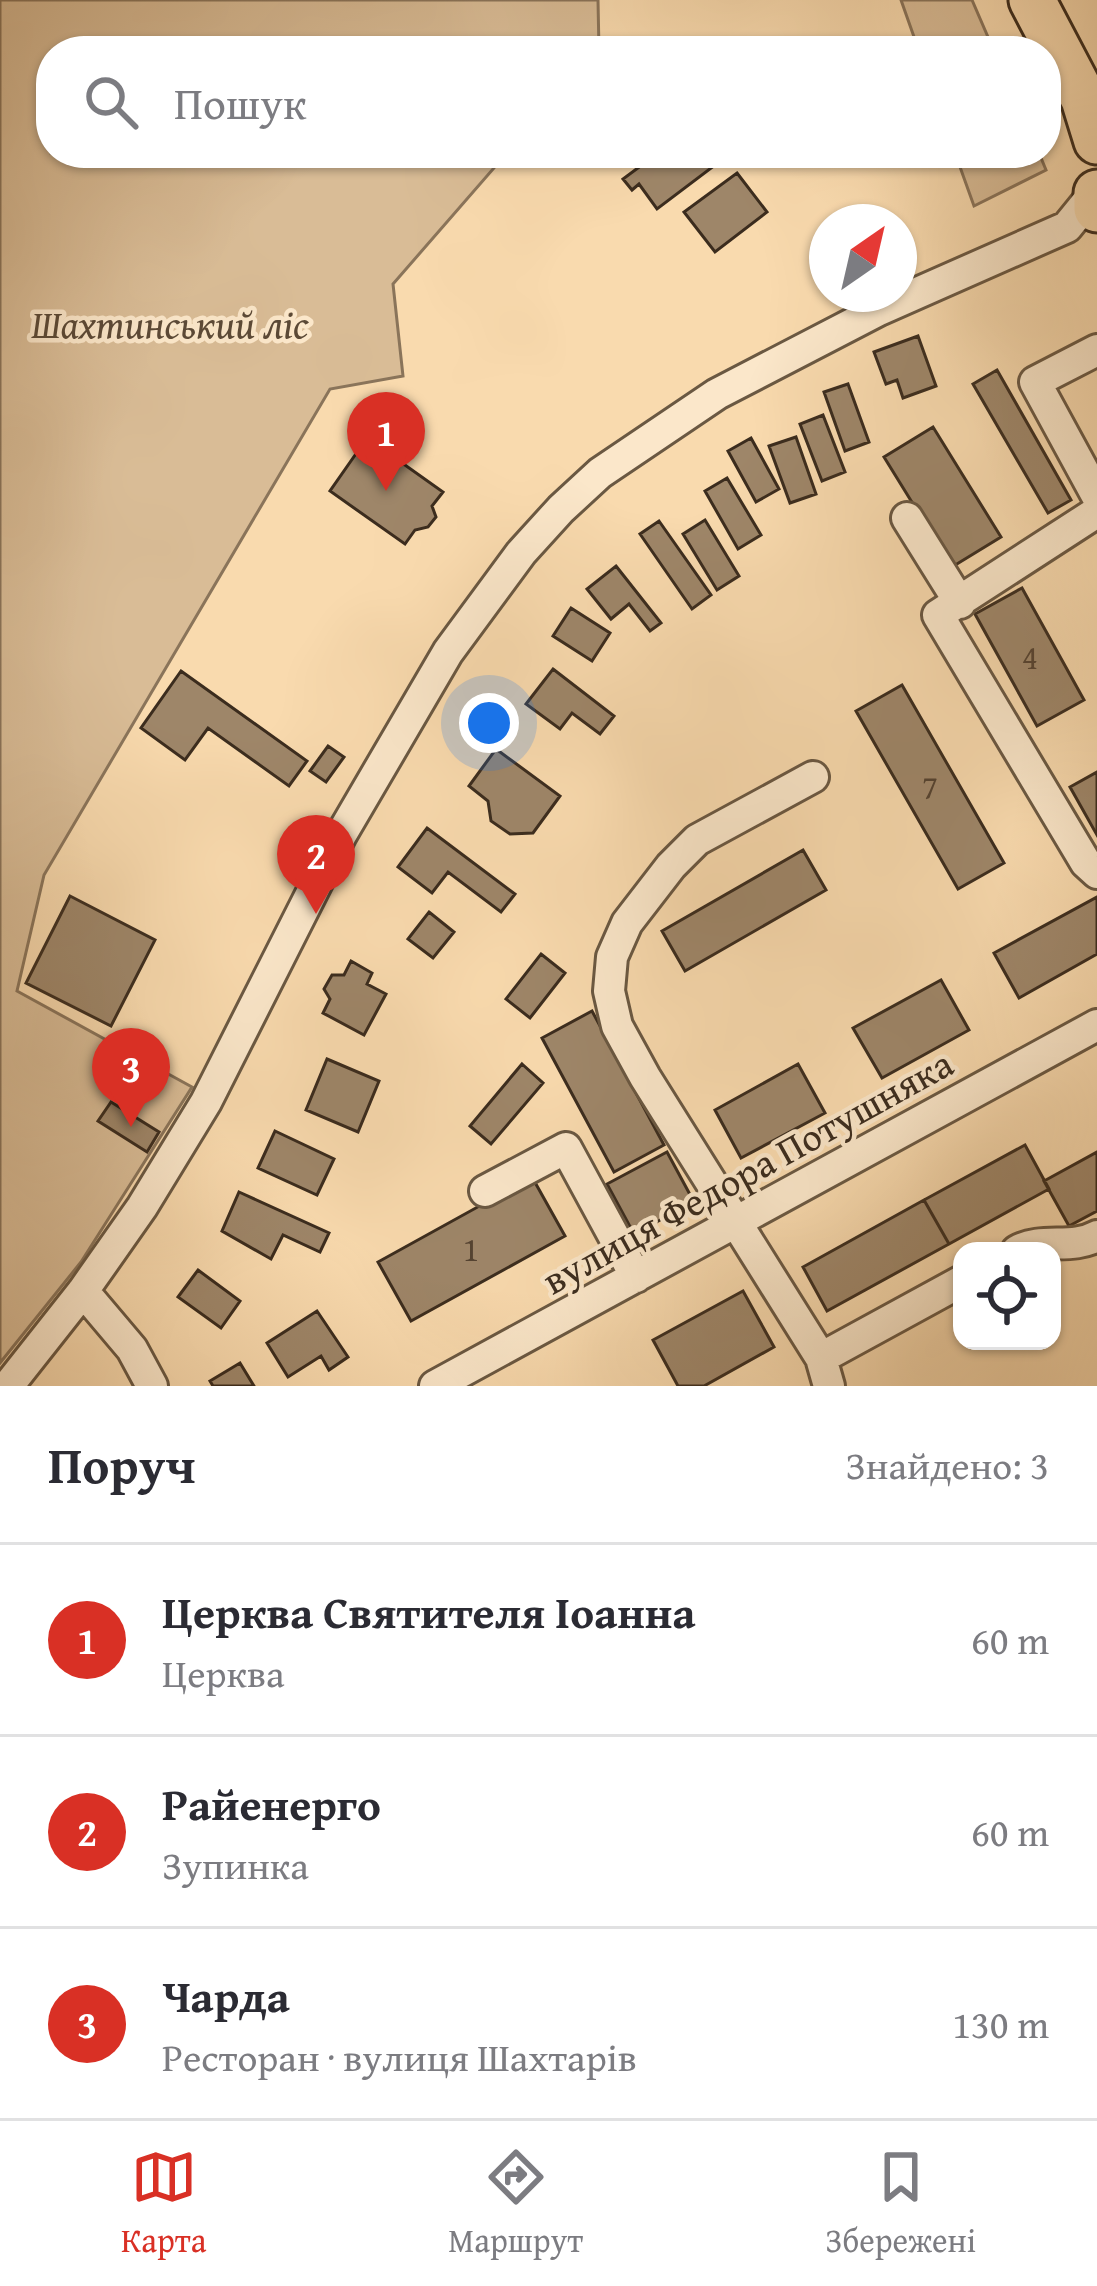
<!DOCTYPE html>
<html lang="uk">
<meta charset="utf-8">
<style>
:root{--surface:#fff;--page:#f7f7f7;--text:#2b2b33;--muted:#7c7c81;--line:#e1e1e2;--accent:#d93025}
body{margin:0;font-family:"Gentium Book Plus",serif;background:var(--page);color:var(--text)}
.controls{position:absolute;right:36px;bottom:36px;display:grid;overflow:hidden;border-radius:24px;box-shadow:0 3px 9px #0004}
.controls button{width:108px;height:108px;display:grid;place-items:center;padding:0;border:0;border-bottom:3px solid var(--line);background:var(--surface);color:var(--text);font:60px sans-serif}
.compass{position:absolute;left:809px;top:204px;width:108px;height:108px;border-radius:50%;background:var(--surface);box-shadow:0 3px 9px #0004;rotate:34deg}
.you{position:absolute;left:489px;top:723px;width:42px;height:42px;margin:-30px;border:9px solid #fff;border-radius:50%;background:#1a73e8;box-shadow:0 0 0 18px #1a73e833}
.badge{display:grid;place-items:center;width:78px;height:78px;border-radius:50%;background:var(--accent);color:#fff;font-size:39px;font-weight:700}
.pin{position:absolute;translate:-50% -99px;filter:drop-shadow(0 3px 6px #0008)}
.pin::after{content:'';position:absolute;top:63px;width:42px;height:36px;background:inherit;clip-path:polygon(0 0,100% 0,50% 100%)}
.list{margin:0;padding:0;list-style:none}
h2{display:flex;justify-content:space-between;align-items:center;height:156px;margin:0;padding:0 48px;font-size:51px}
h2 small{font-size:39px;font-weight:400;color:var(--muted)}
.list li{display:grid;grid-template-columns:78px 1fr auto;gap:36px;align-items:center;box-sizing:border-box;height:192px;padding:0 48px;border-top:3px solid var(--line)}
.list b{display:block;font-size:45px;white-space:nowrap}
.list p{margin:0;font-size:39px;white-space:nowrap;color:var(--muted)}
.list em{font-size:39px;font-style:normal;color:var(--muted)}
.icon{flex:none;width:66px;height:66px;fill:none;stroke:currentColor;stroke-width:2;stroke-linecap:round;stroke-linejoin:round}
.map{position:relative;flex:none;width:1097px;height:1386px;overflow:hidden}
.search{position:absolute;background:var(--surface);box-shadow:0 3px 9px #0004;left:36px;right:36px;top:36px;height:132px;display:flex;align-items:center;gap:30px;box-sizing:border-box;padding:0 42px;border-radius:48px;color:var(--muted);font-size:45px}
.sheet{height:732px;background:var(--surface)}
nav{display:flex;justify-content:space-around;align-items:center;box-sizing:border-box;height:168px;border-top:3px solid var(--line);background:var(--surface);font-size:33px;color:var(--muted)}
nav a{display:grid;justify-items:center;gap:6px}
nav .on{color:var(--accent)}
.map>svg:first-child{display:block}
.green{fill:#d9bc96;stroke:#8a745a;stroke-width:3}
.building{fill:#9e8669;stroke:#3b2c1e;stroke-width:3}
.lines{fill:none;stroke-linecap:round;stroke-linejoin:round}
.minor-casing{stroke:#6a5842;stroke-width:36}
.highway-casing{stroke:#3b2c1e;stroke-width:51}
.minor{stroke:#fbe7ca;stroke-width:30}
.highway{stroke:#f9daae;stroke-width:45}
.labels{text-anchor:middle;dominant-baseline:central;stroke-width:9;stroke-linejoin:round;paint-order:stroke}
.number-label{font-size:33px;fill:#544231}
.park-label{font-size:39px;font-style:italic;fill:#5b4936;stroke:#fbe7ca}
.street-label{font-size:39px;fill:#3b2c1e;stroke:#fbe7ca}
</style>
<div class="map">
<svg width="1097" height="1386" viewBox="0 0 1097 1386">
<rect width="100%" height="100%" fill="#f9daae"/>
<filter id="stains"><feTurbulence type="fractalNoise" baseFrequency=".00167" numOctaves="4"/><feColorMatrix values="0 0 0 0 .2 0 0 0 0 .09 0 0 0 0 .02 0 0 0 .5 -.17"/></filter>
<radialGradient id="worn" r=".72"><stop offset=".6" stop-color="#630" stop-opacity="0"/><stop offset="1" stop-color="#630" stop-opacity=".3"/></radialGradient>
<path class="green" d="M0 0H598L599 51H51V153H507L393 284 403 376 330 389 44 875 17 991 192 1087 81 1262 0 1363Z
M901 0H972L994 51H919Z
M955 153H1039L1046 170 974 206Z"/>
<path class="building" d="M658 153 688 155 731 153 657 209 639 184 632 190 623 179Z
M737 173 767 212 715 252 684 212Z
M918 336 936 386 903 398 897 380 886 384 874 352Z
M997 370 1071 500 1048 513 973 384Z
M848 384 869 442 845 451 824 392Z
M823 415 845 472 822 481 800 424Z
M933 427 1001 537 952 567 884 457Z
M796 437 816 494 790 503 769 446Z
M367 438 443 492 432 506 436 517 428 527 415 530 405 544 330 491Z
M751 438 779 489 756 502 728 451Z
M727 478 761 535 738 549 705 491Z
M705 520 739 576 717 590 683 534Z
M659 521 711 595 692 609 640 534Z
M616 566 661 623 650 631 629 604 611 619 587 589Z
M1022 588 1084 700 1037 726 975 614Z
M571 608 610 633 592 661 553 636Z
M553 669 614 716 600 734 572 713 560 729 526 704Z
M181 671 307 761 289 786 208 728 185 760 141 728Z
M902 685 1004 863 958 889 856 711Z
M328 746 344 757 326 782 310 771Z
M496 749 560 796 533 833 510 834 491 821 488 801 469 786Z
M1097 772V835L1070 787Z
M427 828 515 894 501 912 448 872 432 893 398 867Z
M803 850 826 890 685 971 662 931Z
M70 896 155 940 111 1026 26 983Z
M1097 897V954L1019 998 994 953Z
M429 912 454 932 433 958 408 939Z
M541 954 565 973 530 1018 506 999Z
M351 961 372 973 367 984 386 994 364 1035 323 1013 330 999 324 989 332 975H344Z
M941 980 969 1030 882 1078 853 1028Z
M592 1011 664 1145 614 1172 542 1038Z
M327 1059 379 1081 358 1132 306 1110Z
M522 1064 543 1083 491 1144 470 1126Z
M798 1064 825 1113 741 1158 715 1110Z
M111 1102 159 1132 147 1152 98 1121Z
M275 1131 334 1159 317 1195 258 1168Z
M1025 1145 1049 1189 949 1244 924 1200Z
M667 1152 694 1202 634 1234 607 1184Z
M1097 1152V1211L1069 1226 1044 1181Z
M532 1177 565 1236 411 1321 378 1262Z
M239 1192 329 1233 320 1252 283 1235 271 1259 222 1231Z
M924 1200 949 1244 827 1311 803 1267Z
M198 1270 240 1301 221 1328 178 1297Z
M743 1291 774 1347 704 1386H678L653 1340Z
M317 1311 348 1357 329 1370 321 1356 288 1377 267 1343Z
M240 1363 254 1386H213L210 1381Z"/>
<g class="lines">
<defs>
<path id="minor" d="M1097 350 1035 382 1097 496
M1097 512 938 615 1086 863 1097 873
M907 518 960 603
M813 777 697 840 671 866 627 923 612 957 609 991 617 1026 645 1077 821 1358 829 1386
M485 1191 566 1148 636 1277
M1017 1251C1042 1237 1072 1250 1097 1236
M83 1291 132 1349 152 1386
M821 1358 962 1281
M8 1386 83 1291 142 1207 206 1102 341 835 448 652 521 553 561 509 600 473 717 394 879 310 1067 227 1097 190
M435 1386 1097 1025"/>
<path id="highway" d="M1032 0 1084 99 1097 141
M1097 193V209"/>
</defs>
<use href="#minor" class="minor-casing"/>
<use href="#highway" class="highway-casing"/>
<use href="#minor" class="minor"/>
<use href="#highway" class="highway"/>
</g>
<g class="labels">
<g class="number-label">
<text x="1030" y="657">4</text>
<text x="930" y="787">7</text>
<text x="471" y="1249">1</text>
</g>
<g class="park-label">
<text x="170" y="323">Шахтинський ліс</text>
</g>
<g class="street-label">
<text transform="translate(747 1171) rotate(-29)">вулиця Федора Потушняка</text>
</g>
</g>
<rect width="100%" height="100%" filter="url(#stains)"/>
<rect width="100%" height="100%" fill="url(#worn)"/>
</svg>
<div class="controls">
<button><svg class="icon" aria-label="locate" viewBox="0 0 24 24"><circle cx="12" cy="12" r="6"/><path d="M12 2v4M12 18v4M2 12h4M18 12h4"/></svg></button>
</div>
<svg class="compass" viewBox="-18 -18 36 36"><path d="M0-13l5 13h-10z" fill="#e53935"/><path d="M0 13l5-13h-10z" fill="#7c7c81"/></svg>
<div class="you"></div>
<div class="pin badge" style="left:386px;top:491px">1</div>
<div class="pin badge" style="left:316px;top:914px">2</div>
<div class="pin badge" style="left:131px;top:1127px">3</div>
<div class="search"><svg class="icon" aria-label="search" viewBox="0 0 24 24"><circle cx="10" cy="10" r="6"/><path d="M15 15l6 6"/></svg>Пошук</div>
</div>
<section class="sheet">
<h2>Поруч<small>Знайдено: 3</small></h2>
<ul class="list">
<li><span class="badge">1</span><div><b>Церква Святителя Іоанна</b><p>Церква</p></div><em>60 m</em></li>
<li><span class="badge">2</span><div><b>Райенерго</b><p>Зупинка</p></div><em>60 m</em></li>
<li><span class="badge">3</span><div><b>Чарда</b><p>Ресторан · вулиця Шахтарів</p></div><em>130 m</em></li>
</ul>
</section>
<nav>
<a class="on"><svg class="icon" aria-label="map" viewBox="0 0 24 24"><path d="M3 6l6-2 6 2 6-2v14l-6 2-6-2-6 2zM9 4v14M15 6v14"/></svg>Карта</a>
<a><svg class="icon" aria-label="directions" viewBox="0 0 24 24"><path d="M12 3l9 9-9 9-9-9zM9 14v-3h6M13 9l2 2-2 2"/></svg>Маршрут</a>
<a><svg class="icon" aria-label="saved" viewBox="0 0 24 24"><path d="M7 4h10v16l-5-4-5 4z"/></svg>Збережені</a>
</nav>
